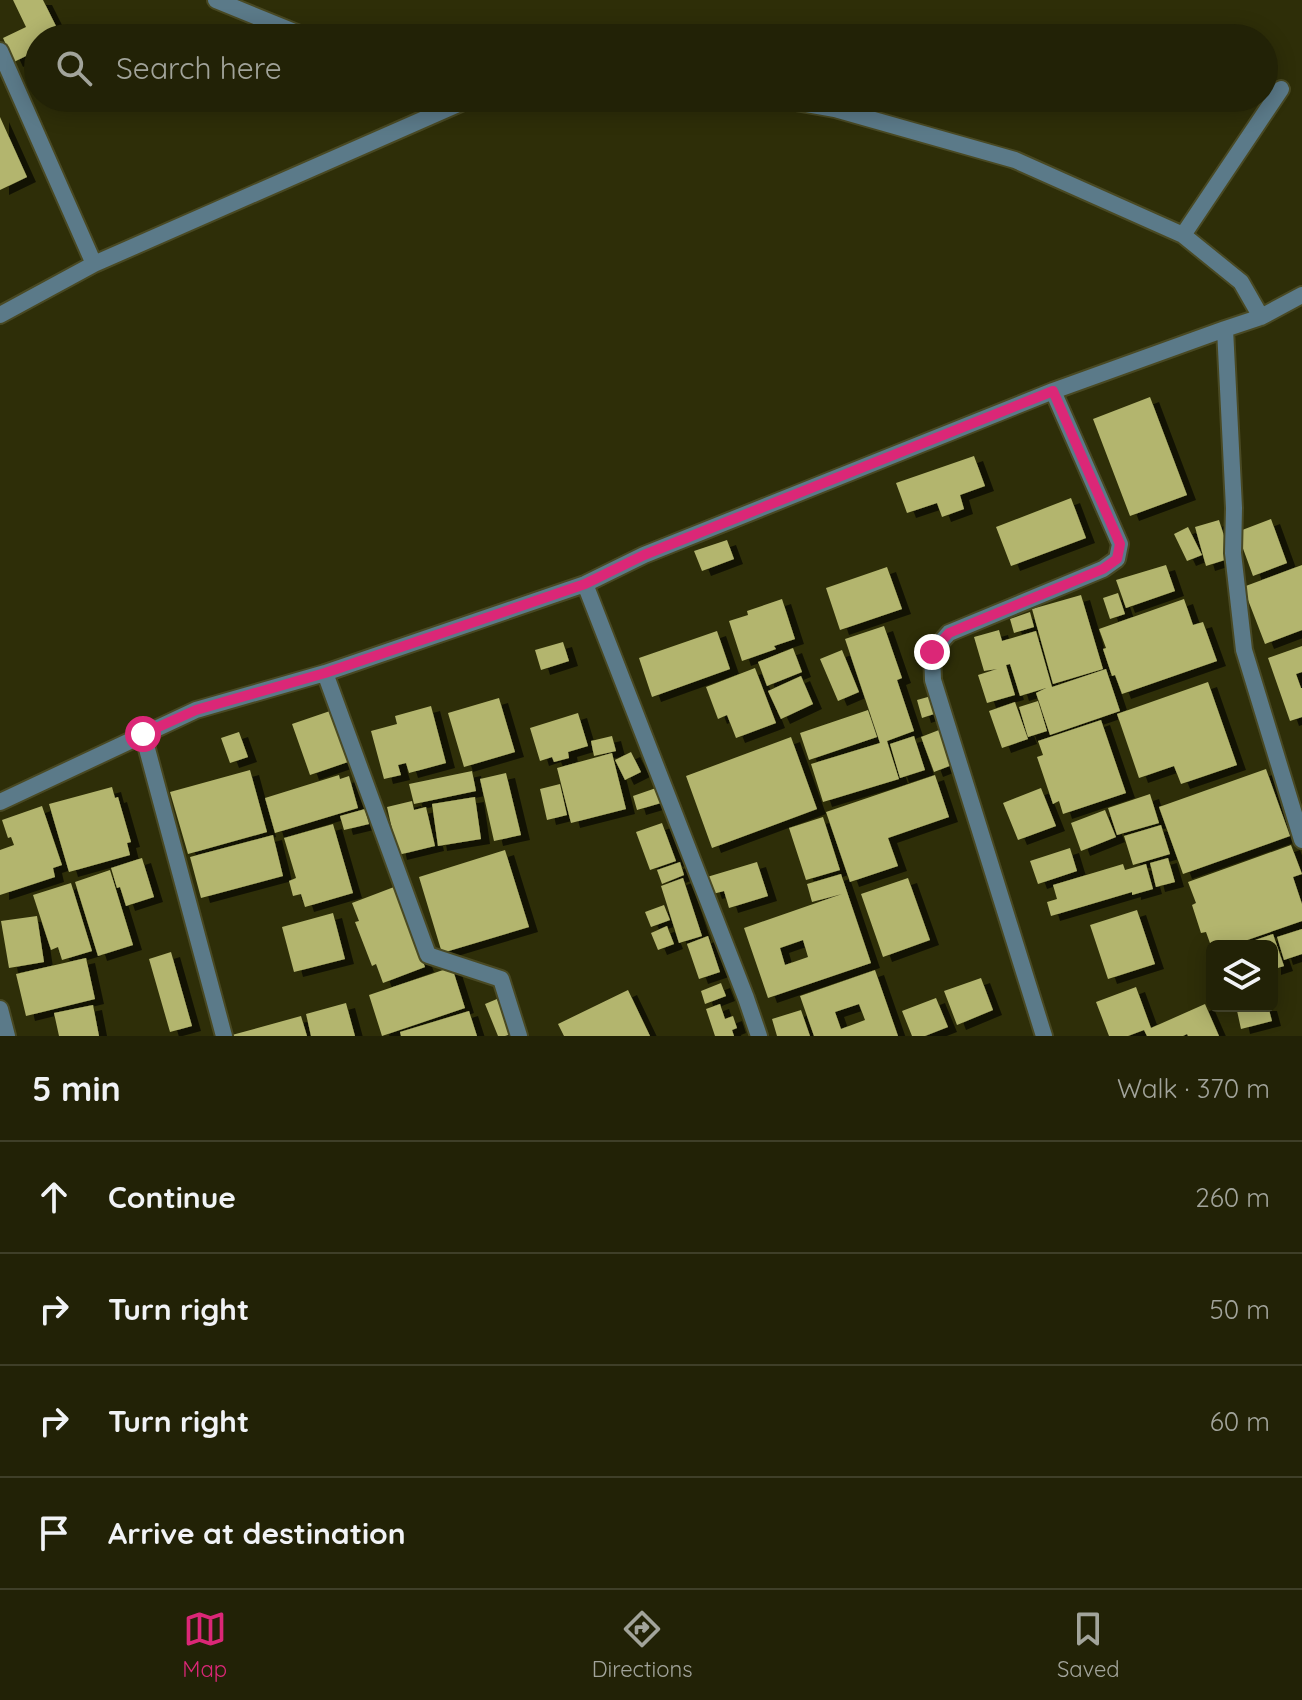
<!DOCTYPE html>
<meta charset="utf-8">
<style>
:root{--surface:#222206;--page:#2a2a10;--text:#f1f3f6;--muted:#a2a49b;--line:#3f3f28;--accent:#db2777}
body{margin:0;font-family:Quicksand,sans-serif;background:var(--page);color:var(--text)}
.controls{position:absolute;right:24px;bottom:24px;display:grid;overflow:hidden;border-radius:12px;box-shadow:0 4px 20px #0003}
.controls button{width:72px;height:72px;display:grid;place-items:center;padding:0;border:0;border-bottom:2px solid var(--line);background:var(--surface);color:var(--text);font:40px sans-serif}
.stop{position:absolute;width:24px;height:24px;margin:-18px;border:6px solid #db2777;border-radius:50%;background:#fff}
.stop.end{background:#db2777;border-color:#fff;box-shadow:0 2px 8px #0008}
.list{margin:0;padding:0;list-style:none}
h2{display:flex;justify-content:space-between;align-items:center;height:104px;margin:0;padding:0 32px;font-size:34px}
h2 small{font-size:26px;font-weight:400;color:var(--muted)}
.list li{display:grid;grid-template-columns:52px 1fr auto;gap:24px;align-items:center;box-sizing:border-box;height:112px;padding:0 32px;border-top:2px solid var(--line)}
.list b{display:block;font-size:30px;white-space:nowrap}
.list em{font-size:26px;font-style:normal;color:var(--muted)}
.icon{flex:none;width:44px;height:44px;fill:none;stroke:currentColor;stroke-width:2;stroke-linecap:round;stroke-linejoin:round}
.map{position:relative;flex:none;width:1302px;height:1036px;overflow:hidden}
.search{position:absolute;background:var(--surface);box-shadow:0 4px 20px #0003;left:24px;right:24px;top:24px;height:88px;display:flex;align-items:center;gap:20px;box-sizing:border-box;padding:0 28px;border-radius:44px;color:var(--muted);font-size:30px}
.sheet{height:552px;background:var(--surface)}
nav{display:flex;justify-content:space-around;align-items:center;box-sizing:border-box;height:112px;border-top:2px solid var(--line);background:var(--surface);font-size:22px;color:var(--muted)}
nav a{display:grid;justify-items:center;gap:4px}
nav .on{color:var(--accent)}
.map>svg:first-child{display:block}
.building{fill:#b3b56e;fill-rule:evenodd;filter:url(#shadow)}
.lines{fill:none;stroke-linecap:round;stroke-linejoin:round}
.street-casing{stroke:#494923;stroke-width:20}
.street{stroke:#5b7a89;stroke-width:16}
.route{stroke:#db2777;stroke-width:10}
</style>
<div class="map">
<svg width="1302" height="1036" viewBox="0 0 1302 1036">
<defs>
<filter id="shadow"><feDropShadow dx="9" dy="5" stdDeviation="0" flood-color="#0009"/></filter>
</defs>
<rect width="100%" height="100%" fill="#2e2e08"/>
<path class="building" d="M13 0H43L62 38H38V50L14 62 3 38 26 27Z
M0 117 27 177 0 190Z
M1150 397 1187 495 1130 516 1093 419Z
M974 456 985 486 960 495 964 509 942 517 937 503 907 513 896 483Z
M1071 498 1086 538 1011 566 996 527Z
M1271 519 1287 563 1253 576 1237 532Z
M1219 520 1231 558 1206 566 1195 527Z
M1188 527 1202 555 1187 561 1174 534Z
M727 540 734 559 702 571 694 551Z
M1166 565 1175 591 1126 608 1116 580Z
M1302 565V630L1265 644 1243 587Z
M887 567 902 609 840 630 826 588Z
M1118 593 1125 614 1110 619 1103 598Z
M1081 595 1103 669 1053 684 1032 609Z
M782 599 795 639 774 646 776 649 742 661 729 621 748 615 747 611Z
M1184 599 1193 625 1203 622 1217 661 1122 694 1115 675 1112 676 1103 649 1106 648 1099 629Z
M1030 612 1034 627 1014 633 1010 619Z
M884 626 902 678 897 680 914 731 887 741 899 779 823 802 811 764 880 743 845 639Z
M999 630 1002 641 1036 631 1052 687 1106 669 1120 711 1050 735 1036 693 1046 688 1020 696 1010 664 1006 665 1015 695 987 703 978 675 997 669 984 671 974 637Z
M717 631 730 669 652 697 639 658Z
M563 642 569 661 541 670 535 650Z
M1302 646V672L1296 674 1301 688H1302V717L1290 721 1268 658Z
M793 648 802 672 767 686 758 662Z
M842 650 859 692 838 701 820 659Z
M755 668 776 723 736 738 727 715 718 719 706 687Z
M801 676 813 704 781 719 768 691Z
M1208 682 1237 765 1181 784 1174 766 1139 778 1117 714Z
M935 695 940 712 922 718 917 700Z
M499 698 515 752 464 767 448 713Z
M1038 701 1047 731 1028 737 1019 707Z
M1015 702 1028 739 1002 748 989 711Z
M431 706 446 763 409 773 406 763 398 765 401 775 384 779 371 731 397 724 395 716Z
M868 710 877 737 809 760 800 733Z
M330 711 348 762 310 775 292 724Z
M578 713 588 746 568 752 569 758 554 762 552 757 540 761 530 728Z
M1101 720 1126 793 1063 814 1059 801 1053 804 1037 757 1043 755 1038 741Z
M939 730 952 765 934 772 921 737Z
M239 732 248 757 230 763 221 738Z
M612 736 616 751 594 756 591 741Z
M914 736 925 770 900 778 890 744Z
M791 737 817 809 712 848 686 776Z
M631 752 641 772 625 780 615 760Z
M612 753 626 809 571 823 557 768Z
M1266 769 1290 836 1183 874 1159 807Z
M250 770 267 832 188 854 170 792Z
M472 771 476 791 414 804 409 784Z
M506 773 521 835 494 841 480 779Z
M339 775 340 779 349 776 358 808 275 833 265 798Z
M935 775 949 817 888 838 898 866 850 882 826 812Z
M560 784 567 815 547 820 540 789Z
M112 787 115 798 118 797 131 842 127 843 130 855 69 872 49 804Z
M656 788 661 803 637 810 633 796Z
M1041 788 1056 826 1018 840 1003 803Z
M1150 794 1159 823 1117 835 1108 808Z
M475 797 481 839 438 846 432 804Z
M412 801 414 810 426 807 435 846 398 855 387 807Z
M42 806 62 865 53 868 55 877 0 895V850L14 845 11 837 8 838 2 820Z
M365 809 369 824 344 830 340 816Z
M1105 810 1116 837 1081 851 1071 823Z
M823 817 840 870 806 880 789 828Z
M662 823 676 861 650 870 636 832Z
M333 824 353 893 305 907 301 894 293 896 289 881 296 878 284 838Z
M1161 825 1170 854 1133 865 1124 836Z
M273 835 283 876 201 898 190 857Z
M1291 845 1302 874 1293 877 1302 904V921L1230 946H1211L1206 932 1201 933 1192 905 1196 903 1188 882Z
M1070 848 1077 871 1038 884 1030 861Z
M505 850 529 927 442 953 419 877Z
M142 858 154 897 126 906 120 887 117 888 111 868Z
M1168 858 1175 882 1156 887 1150 863Z
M680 862 684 875 662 884 657 870Z
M757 862 768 896 729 908 724 891 713 894 707 877Z
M1123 864 1125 870 1146 864 1153 889 1132 895V892L1051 916 1047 902 1057 899 1053 885Z
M110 870 133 945 98 956 75 882Z
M841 874 871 963 768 998 744 928 842 894 812 902 807 884ZM803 940 808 957 785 965 780 948Z
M683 878 702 936 679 943 661 886Z
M908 878 930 940 883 957 861 894Z
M71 883 92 951 62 960 58 947 51 950 33 895Z
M394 887 425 967 383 983 376 964 372 966 355 922 359 921 352 903Z
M664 905 670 920 651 927 645 912Z
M1137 910 1155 964 1108 979 1090 925Z
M333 913 345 959 294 972 282 927Z
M37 916 44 962 9 968 1 921Z
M667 926 674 944 658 950 651 933Z
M1302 929V954L1284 960 1277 937Z
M1273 934 1284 966 1272 970V946L1241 945Z
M708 936 720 972 699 979 687 944Z
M171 952 192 1026 170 1032 149 959Z
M86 958 95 999 26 1016 16 974Z
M452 967 465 1008 382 1036 369 995Z
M875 970 898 1036H814L800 996ZM859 1004 865 1020 841 1029 835 1012Z
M981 978 993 1010 957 1025 944 991Z
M721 983 726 996 705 1004 701 991Z
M1136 987 1151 1028 1205 1004 1219 1036H1188L1187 1034 1183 1036H1147L1144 1030 1128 1036H1109L1096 1002Z
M628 990 650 1036H564L558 1024Z
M936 998 948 1027 925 1036H912L902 1011Z
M497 999 511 1034 505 1036H498L485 1004Z
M346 1003 355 1036H311L306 1014Z
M720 1004 725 1019 733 1016 737 1028 732 1030 734 1036H715L706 1009Z
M93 1005 99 1036H59L54 1013Z
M1236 1006H1268L1272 1021 1241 1029Z
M801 1010 810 1036H777L772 1019Z
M469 1011 477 1036H401L400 1032Z
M301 1016 307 1036H233L232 1035Z"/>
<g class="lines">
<defs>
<path id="street" d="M216 0 309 38
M0 51 94 264
M773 98 835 109 1015 160 1183 235 1241 282 1261 317
M1183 235 1281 89
M1302 295 1261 317 1225 329 1234 508 1233 553 1244 650 1302 840
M0 315 94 264 472 98
M585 584 746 998 759 1036
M325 673 428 955 501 979 519 1036
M143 734 224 1036
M0 802 196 710 325 673 585 584 644 555 1053 391 1225 329
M0 1009 7 1036
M1044 1036 933 680 932 652 949 633 1103 569 1117 559 1120 544 1053 391"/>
</defs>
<use href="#street" class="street-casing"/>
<use href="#street" class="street"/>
</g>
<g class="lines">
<path class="route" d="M143 734 196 710 325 673 585 584 644 555 1053 391 1120 544 1117 559 1103 569 949 633 932 652"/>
</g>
</svg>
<div class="controls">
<button><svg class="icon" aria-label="layers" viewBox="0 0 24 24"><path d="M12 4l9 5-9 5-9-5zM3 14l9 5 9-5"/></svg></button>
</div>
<div class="stop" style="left:143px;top:734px"></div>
<div class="stop end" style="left:932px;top:652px"></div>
<div class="search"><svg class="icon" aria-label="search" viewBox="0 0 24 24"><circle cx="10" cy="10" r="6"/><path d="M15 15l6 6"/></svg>Search here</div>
</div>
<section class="sheet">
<h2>5 min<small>Walk · 370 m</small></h2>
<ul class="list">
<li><svg class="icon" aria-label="ahead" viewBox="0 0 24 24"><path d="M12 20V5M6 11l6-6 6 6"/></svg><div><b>Continue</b></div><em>260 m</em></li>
<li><svg class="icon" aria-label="right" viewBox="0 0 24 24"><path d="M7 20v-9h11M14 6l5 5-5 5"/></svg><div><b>Turn right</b></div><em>50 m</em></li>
<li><svg class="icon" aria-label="right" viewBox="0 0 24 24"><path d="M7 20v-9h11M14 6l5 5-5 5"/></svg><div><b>Turn right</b></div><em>60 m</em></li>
<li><svg class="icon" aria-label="arrive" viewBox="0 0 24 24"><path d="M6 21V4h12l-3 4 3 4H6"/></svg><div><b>Arrive at destination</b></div></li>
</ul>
</section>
<nav>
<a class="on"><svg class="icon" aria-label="map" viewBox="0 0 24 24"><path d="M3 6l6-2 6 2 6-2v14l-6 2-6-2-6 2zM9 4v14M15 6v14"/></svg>Map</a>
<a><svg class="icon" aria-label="directions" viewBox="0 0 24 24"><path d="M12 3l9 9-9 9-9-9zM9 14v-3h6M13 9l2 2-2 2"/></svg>Directions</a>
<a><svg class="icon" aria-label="saved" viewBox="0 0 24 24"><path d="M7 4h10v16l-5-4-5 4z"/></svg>Saved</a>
</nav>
